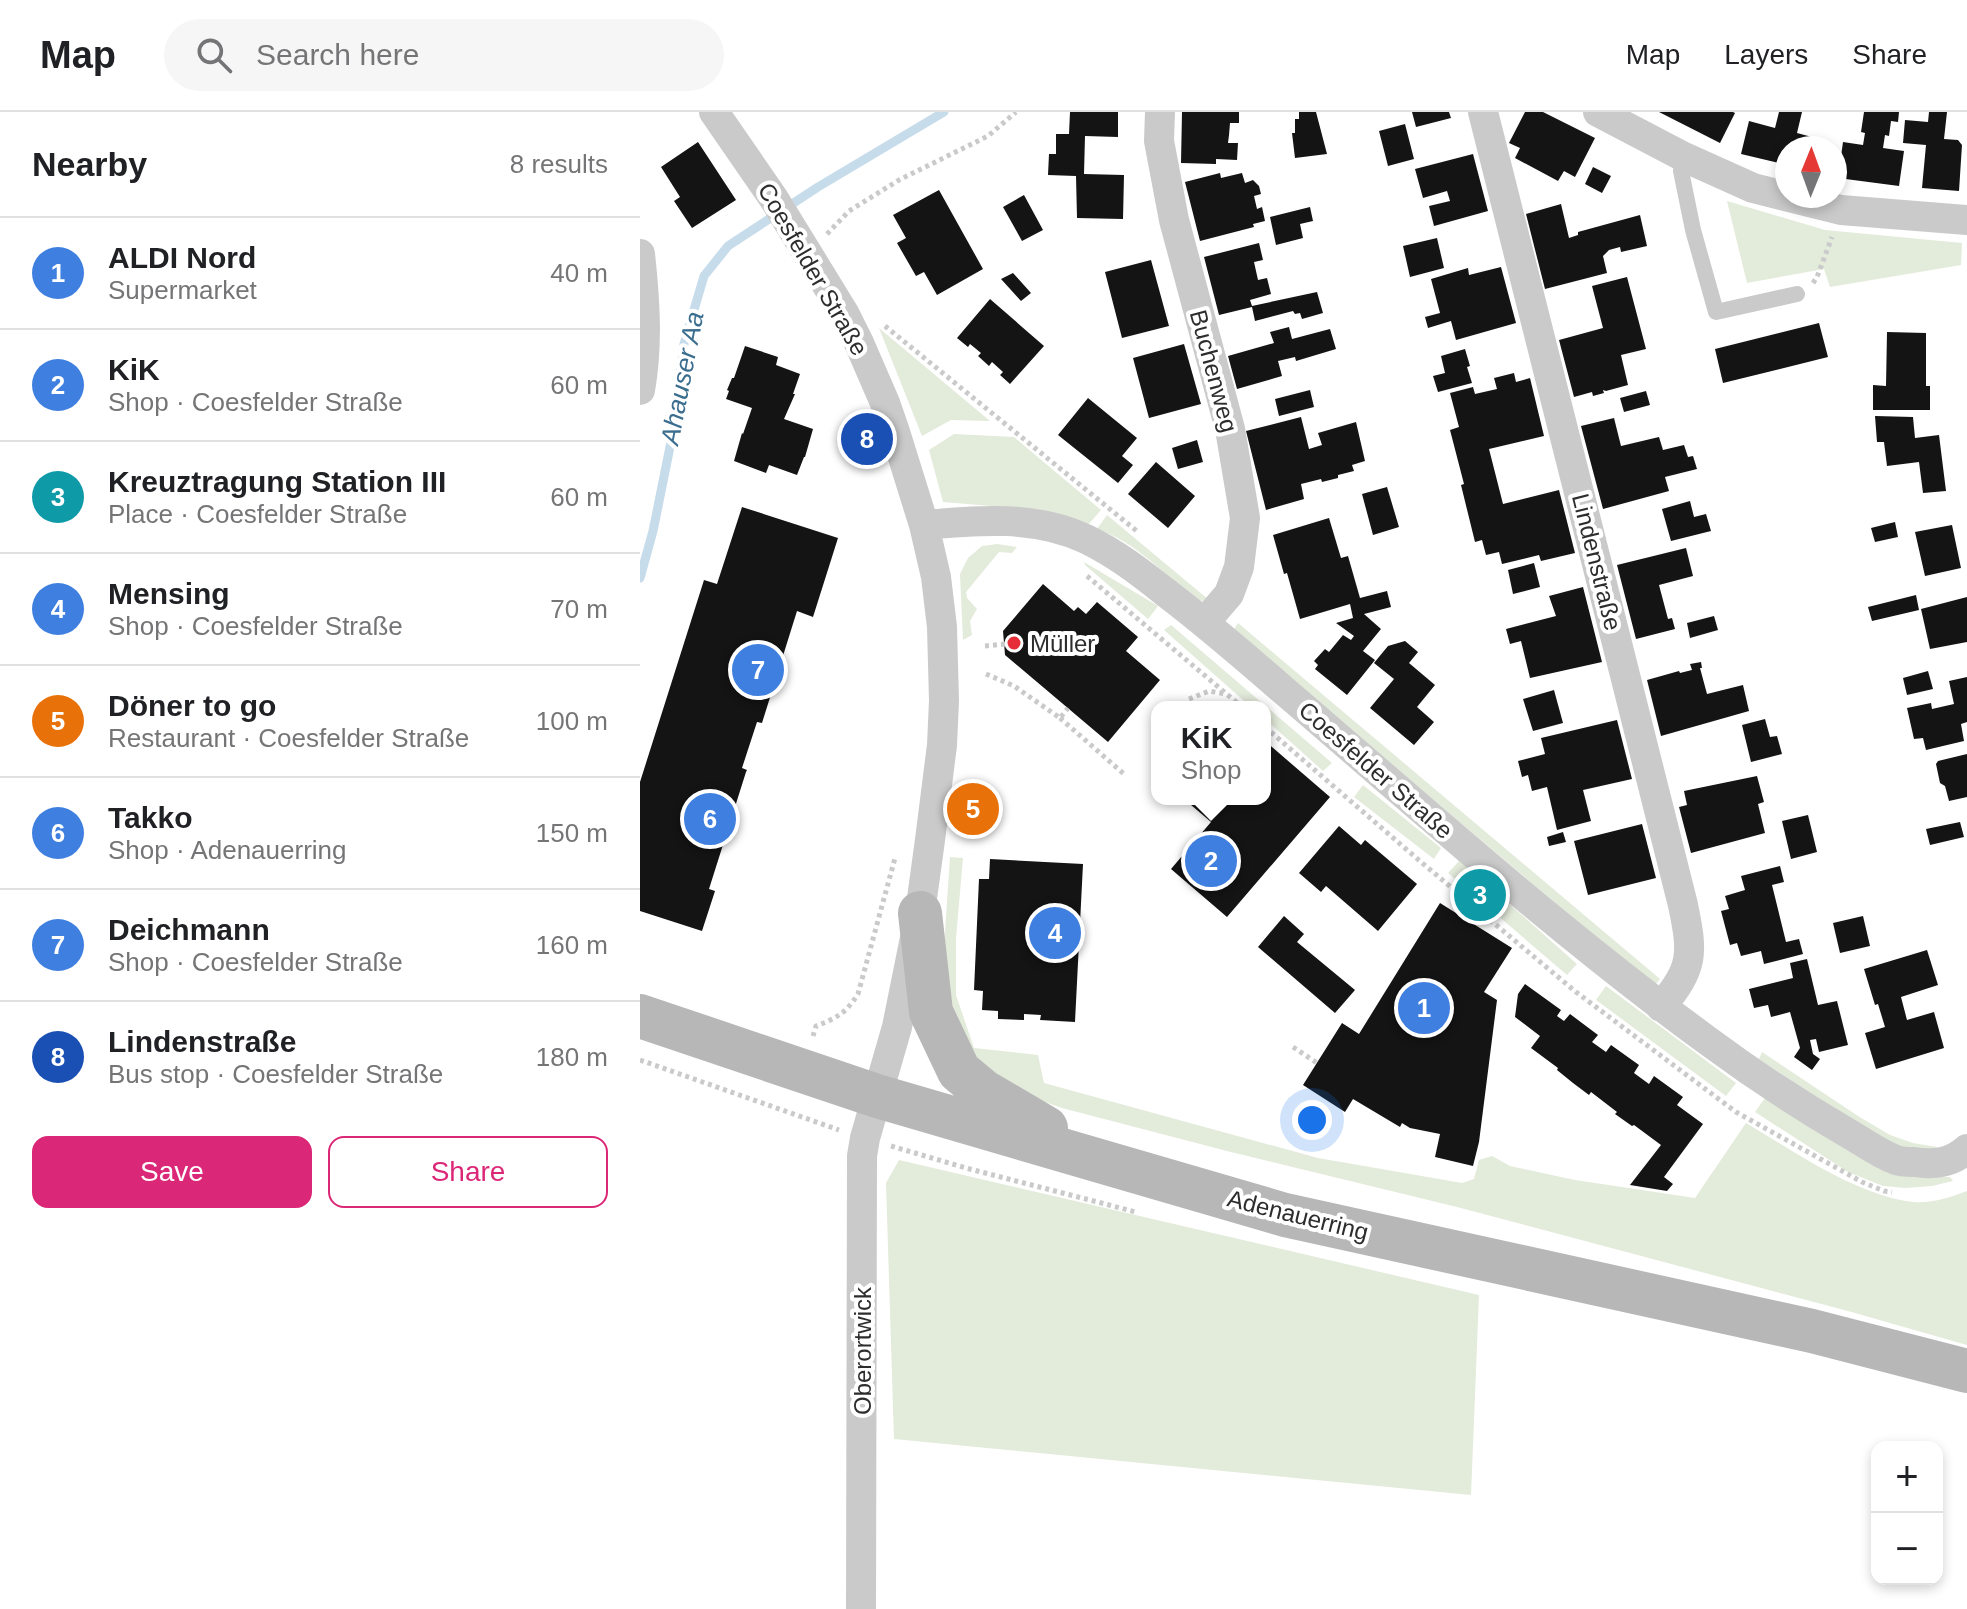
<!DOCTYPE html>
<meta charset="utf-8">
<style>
:root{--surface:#fff;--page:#f6f6f6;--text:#202124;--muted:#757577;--line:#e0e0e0;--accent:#db2777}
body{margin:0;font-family:Helvetica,sans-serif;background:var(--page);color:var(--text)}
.controls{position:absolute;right:24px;bottom:24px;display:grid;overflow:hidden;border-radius:16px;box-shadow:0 4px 12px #0003}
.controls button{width:72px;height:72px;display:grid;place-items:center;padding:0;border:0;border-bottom:2px solid var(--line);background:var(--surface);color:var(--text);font:40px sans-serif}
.compass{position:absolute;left:1135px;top:24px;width:72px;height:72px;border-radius:50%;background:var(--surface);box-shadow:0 4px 12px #0003;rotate:1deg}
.you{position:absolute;left:672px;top:1008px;width:28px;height:28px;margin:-20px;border:6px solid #fff;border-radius:50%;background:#1a73e8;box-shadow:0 0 0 12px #1a73e833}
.badge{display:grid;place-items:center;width:52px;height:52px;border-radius:50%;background:var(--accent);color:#fff;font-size:26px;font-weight:700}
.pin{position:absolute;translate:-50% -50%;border:4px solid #fff;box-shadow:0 2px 8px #0006}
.popup{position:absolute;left:511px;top:589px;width:120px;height:104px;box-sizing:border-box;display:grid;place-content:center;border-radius:16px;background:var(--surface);filter:drop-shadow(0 2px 6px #0005);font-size:26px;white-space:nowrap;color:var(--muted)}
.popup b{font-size:30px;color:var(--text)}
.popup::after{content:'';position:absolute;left:50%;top:100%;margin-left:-16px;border:16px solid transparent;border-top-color:var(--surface)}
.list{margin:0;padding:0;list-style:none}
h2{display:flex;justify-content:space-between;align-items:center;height:104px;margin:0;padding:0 32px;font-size:34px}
h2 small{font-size:26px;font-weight:400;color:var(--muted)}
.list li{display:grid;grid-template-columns:52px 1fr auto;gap:24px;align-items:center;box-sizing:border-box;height:112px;padding:0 32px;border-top:2px solid var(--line)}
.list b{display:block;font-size:30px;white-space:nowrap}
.list p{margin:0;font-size:26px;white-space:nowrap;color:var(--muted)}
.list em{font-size:26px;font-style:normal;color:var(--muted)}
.actions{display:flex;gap:16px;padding:24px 32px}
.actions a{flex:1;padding:18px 0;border:2px solid var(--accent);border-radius:16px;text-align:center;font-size:28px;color:var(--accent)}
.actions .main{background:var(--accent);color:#fff}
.icon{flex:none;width:44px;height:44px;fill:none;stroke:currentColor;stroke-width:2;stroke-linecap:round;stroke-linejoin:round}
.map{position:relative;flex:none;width:1327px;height:1497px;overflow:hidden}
header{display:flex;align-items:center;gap:48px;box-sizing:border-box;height:112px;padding:0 40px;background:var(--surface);border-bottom:2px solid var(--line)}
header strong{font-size:38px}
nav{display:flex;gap:44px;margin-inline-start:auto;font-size:28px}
.search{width:560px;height:72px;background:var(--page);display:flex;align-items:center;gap:20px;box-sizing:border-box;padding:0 28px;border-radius:44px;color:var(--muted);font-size:30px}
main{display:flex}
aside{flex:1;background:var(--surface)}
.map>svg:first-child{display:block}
.green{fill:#e3ebdb}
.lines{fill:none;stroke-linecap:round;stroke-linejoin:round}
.stream{stroke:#c7dceb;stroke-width:9}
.building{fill:#141414}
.path{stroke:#cacaca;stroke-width:5;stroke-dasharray:4 4;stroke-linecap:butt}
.lane{stroke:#cacaca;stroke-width:16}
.street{stroke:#cacaca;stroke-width:30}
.secondary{stroke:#b7b7b7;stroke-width:44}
.poi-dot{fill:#e52e38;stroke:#fff;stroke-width:3}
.labels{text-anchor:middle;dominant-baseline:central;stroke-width:8;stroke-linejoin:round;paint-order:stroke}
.street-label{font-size:24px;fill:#2d2d2d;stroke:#fff}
.poi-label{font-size:24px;fill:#2d2d2d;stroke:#fff;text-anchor:start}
.water-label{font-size:26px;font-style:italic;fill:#3b6d8f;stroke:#fff}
</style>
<header>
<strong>Map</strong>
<div class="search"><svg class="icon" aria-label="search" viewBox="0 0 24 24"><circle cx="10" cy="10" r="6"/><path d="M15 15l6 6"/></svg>Search here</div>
<nav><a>Map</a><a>Layers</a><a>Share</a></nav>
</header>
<main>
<aside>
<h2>Nearby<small>8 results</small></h2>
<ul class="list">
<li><span class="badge" style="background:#3f7fe0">1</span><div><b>ALDI Nord</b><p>Supermarket</p></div><em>40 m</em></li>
<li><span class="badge" style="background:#3f7fe0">2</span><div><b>KiK</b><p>Shop · Coesfelder Straße</p></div><em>60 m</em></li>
<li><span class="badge" style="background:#0f9aa8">3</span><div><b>Kreuztragung Station III</b><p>Place · Coesfelder Straße</p></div><em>60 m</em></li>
<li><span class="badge" style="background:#3f7fe0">4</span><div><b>Mensing</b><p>Shop · Coesfelder Straße</p></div><em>70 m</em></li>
<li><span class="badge" style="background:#e8710a">5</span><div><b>Döner to go</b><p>Restaurant · Coesfelder Straße</p></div><em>100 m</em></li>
<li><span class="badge" style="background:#3f7fe0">6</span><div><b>Takko</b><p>Shop · Adenauerring</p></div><em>150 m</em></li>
<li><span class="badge" style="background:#3f7fe0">7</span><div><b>Deichmann</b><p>Shop · Coesfelder Straße</p></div><em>160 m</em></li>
<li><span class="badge" style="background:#1a4fb4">8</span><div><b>Lindenstraße</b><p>Bus stop · Coesfelder Straße</p></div><em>180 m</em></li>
</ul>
<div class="actions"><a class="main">Save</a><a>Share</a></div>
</aside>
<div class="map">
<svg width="1327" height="1497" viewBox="0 0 1327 1497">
<rect width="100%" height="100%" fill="#fff"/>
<path class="green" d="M1087 89 1185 118 1322 131 1321 153 1190 175 1184 157 1107 171Z
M239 216 350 309 311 308 282 324Z
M314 322 374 325 461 398 448 413 376 396 303 390 289 338Z
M467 403 569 488 562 489 554 487C525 462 494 429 457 417Z
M357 432 377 435 372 441 359 440 326 480 327 486 337 497 330 509 332 523 323 528 320 462 328 446 342 434Z
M444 450 518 494 508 507 445 453Z
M598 511 1020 867 1014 874 593 519Z
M531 513 692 651 683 659 625 607V595H611L524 518Z
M723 673 801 736 794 747 714 685Z
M310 745 323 746 316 826V883L334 936 398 943 404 971 678 1046 822 1071 834 1067 839 1048 852 1044 870 1054 935 1068 1055 1086 1106 1011C1155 1040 1216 1083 1273 1090 1290 1092 1311 1085 1327 1079V1233L1208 1199 817 1095 587 1039 422 996 362 975 310 915 304 835Z
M820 748 937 852 927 863 808 761Z
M966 874 1096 971 1086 984 956 888Z
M1122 940 1218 1004 1250 1023 1273 1031 1297 1035 1294 1042 1256 1035 1202 1002 1119 947Z
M1125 986 1279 1065H1310L1313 1069 1292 1074 1266 1076 1243 1074 1208 1060 1115 1000Z
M259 1048 839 1183 831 1383 254 1327 246 1071Z"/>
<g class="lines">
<path class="stream" d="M0 466 13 419 33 320 44 232 64 164 88 134 178 75 304 0"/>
</g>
<path class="building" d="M430 0H478V25L445 24 444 62 484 63 483 107 437 106 436 64 408 63 409 42H416V22H429Z
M542 0H599V11H590L589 23 588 31H598L597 48 576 47V52L541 51Z
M659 0H676L687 42 655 46 652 21H655V7H659Z
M772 0H809L811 6 776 15Z
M885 0H903L955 26 935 65 924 59 918 69 875 46 880 36 869 31Z
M1019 0H1093L1095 1 1080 31Z
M1139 0H1162L1157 21 1183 28 1180 36H1147V53L1101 42 1109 9 1135 16Z
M1224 0H1259L1258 10 1251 9 1249 24 1245 23 1243 36 1264 39 1259 74 1198 66 1203 30 1223 33 1225 21 1221 20Z
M1289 0H1307L1304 27 1318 28 1322 33 1319 79 1282 76 1286 33 1263 31 1265 8 1288 10Z
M765 12 774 47 748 54 739 19Z
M58 30 96 88 52 116 34 89 40 85 21 55Z
M833 42 848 99 794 114 789 94 810 89 807 79 783 86 775 57Z
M953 55 971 64 962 81 945 72Z
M580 61 581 66 602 61 605 71 613 68 619 74 621 82 614 84 617 97 622 95 625 109 613 112 614 115 560 129 545 70Z
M299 78 343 157 297 183 284 160 276 164 257 131 266 126 253 103Z
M384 83 403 118 382 129 363 95Z
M921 92 929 126 938 123V120L1000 103 1007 134 981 140 980 135 969 138 963 144 967 161 905 177 886 102Z
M670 95 673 109 660 112 663 126 636 133 630 105Z
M797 126 804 156 770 165 763 134Z
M619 131 623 148 614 150 618 168 627 166 631 182 610 188 612 194 677 180 683 201 662 207 660 201 655 202 653 199 615 209 612 195 579 203 564 145Z
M511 148 529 214 482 226 465 160Z
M861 155 876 211 816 228 811 209 788 216 785 205 800 201 791 167 828 156 829 163Z
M373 161 391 181 381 189 361 167Z
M987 165 1006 237 981 243 988 273 966 279 963 278 964 281 953 284 952 280 934 285 919 228 963 216 952 174Z
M350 187 404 234 370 272 360 263 363 260 352 250 349 254 338 244 341 241 330 232 328 235 317 226Z
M1179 211 1188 245 1083 271 1075 237Z
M649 215 652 227 690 217 696 237 656 249 655 245 638 249 642 264 597 277 588 244 634 231 630 220Z
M1247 220 1286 221V274H1290V298H1233V273L1246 274Z
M544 232 561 292 509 306 493 246Z
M105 234 138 245 136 253 160 262 153 282H155L144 307 173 317 165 345H164L157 363 129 353 126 361 94 349 102 321 103 322 112 296 86 287 89 279 87 278 92 266H94Z
M825 237 830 254 827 255 832 271 798 280 793 264 805 261 801 244Z
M874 261 876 270 890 266 904 324 849 337 863 392 919 378 935 441 901 449 899 443 862 452 859 440 846 443 842 428 835 430 821 373 824 372 810 318 819 315 810 281 833 275 835 282 857 277 854 266Z
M670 278 674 295 639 304 635 287Z
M1006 279 1010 293 984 300 980 286Z
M448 286 497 326 482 344 493 353 478 371 418 323Z
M1235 304 1273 305 1275 326 1299 323 1306 379 1283 381 1279 350 1247 354 1244 330H1237Z
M661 305 669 337 682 333 678 321 716 310 725 349 712 353 714 359 698 363V366L682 370 681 367 661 372 664 387 626 398 606 319Z
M974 306 981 334 1019 325 1023 338 1044 333 1048 345 1053 344 1057 357 1025 365 1029 379 963 397 941 314Z
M557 328 563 350 538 357 532 336Z
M516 350 555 384 528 416 488 382Z
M747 375 759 415 733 423 722 382Z
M1050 389 1054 405 1066 402 1071 419 1031 429 1022 397Z
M102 395 198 426 173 505 157 499 122 611 117 610 102 656 107 658 106 660 69 777 75 779 62 819 0 799V670L64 468 77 472Z
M689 406 701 446 708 444 720 486 747 479 751 495 724 502 741 517 723 539 735 548 707 583 675 557 678 553 674 549 685 537 689 540 703 523 711 528 714 524 696 511 713 506 710 492 660 507 647 461 644 462 633 423Z
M1255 410 1258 425 1235 430 1231 416Z
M1312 413 1321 456 1285 464 1275 420Z
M1046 436 1053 464 1019 473 1028 507 1032 506 1035 517 996 527 977 453Z
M894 451 900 475 873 482 868 458Z
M403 472 434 499 438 495 446 502 457 490 498 525 486 539 520 568 468 630 365 543 363 519Z
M943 475 962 550 890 566 881 529 870 532 866 517 916 504 909 484Z
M1276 483 1279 498 1232 509 1228 495Z
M1327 485V530L1290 537 1281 497Z
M1074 504 1078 518 1050 526 1047 511Z
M765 529 778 540 769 551 795 573 777 595 794 610 774 633 730 596 754 567 734 551 748 534Z
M1061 550 1062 556H1060L1067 582 1103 573 1109 599 1021 624 1007 568 1039 559 1040 561 1052 558 1050 552Z
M1288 559 1293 577 1267 583 1263 566Z
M1327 565V610L1321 612 1324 629 1286 638 1283 626 1274 627 1267 596 1291 591 1292 597 1314 592 1309 569Z
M914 578 923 611 893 619 883 587Z
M1125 607 1130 625 1137 624 1142 642 1111 650 1102 613Z
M977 608 992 667 943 678 951 709 917 718 907 675 892 679 888 663 882 665 878 649 905 642 901 626Z
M625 629 690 685 587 805 531 757 571 710 544 687H625Z
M1327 642V685L1309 689 1305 674 1300 671 1296 652 1298 649Z
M1117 664 1124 690 1118 692 1125 721 1051 741 1039 695 1047 693 1044 679Z
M1168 703 1177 740 1151 747 1142 709Z
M1320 710 1324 725 1290 733 1286 717Z
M1002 712 1016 766 948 783 934 729Z
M699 714 721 733 725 728 777 772 738 819 686 774 681 780 659 761Z
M923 720 926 730 909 734 907 725Z
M350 747 443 752 435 910 400 908 401 903 384 902V908L358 907V899L342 898 343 879 334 878 339 767H349Z
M1140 754 1144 770 1132 773 1146 830 1159 827 1163 842 1124 852 1121 839 1101 844 1097 831 1090 833 1081 799 1089 797 1085 784 1105 778 1101 764Z
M800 791 872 836 844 880 857 888 839 1030 833 1054 795 1045 800 1022 770 1016 762 1011 760 1015 713 987 705 1000 663 973 702 911 719 922Z
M644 804 664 822 657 830 715 878 695 901 618 835Z
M1223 804 1230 834 1200 841 1193 811Z
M1287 838 1298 873 1261 885 1267 908 1294 900 1304 936 1236 957 1225 921 1245 915 1238 892 1235 893 1224 857Z
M1167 847 1178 893 1197 889 1208 933 1179 940 1176 927 1170 928 1173 942 1180 947 1172 958 1154 945 1160 936 1150 900 1131 905 1128 893 1114 896 1109 877 1153 866 1150 851Z
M885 872 921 898 917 904 924 909 930 902 958 923 952 930 966 940 971 933 999 953 994 961 1009 972 1014 964 1043 985 1037 993 1063 1012 1024 1065 1033 1072 1027 1079 990 1073 1021 1033 994 1013 992 1014 975 1002 977 1000 951 980 949 983 933 971 917 958 918 956 891 936 900 924 875 905 878 882Z"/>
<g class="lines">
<path class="path" d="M187 122 209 99 259 68 348 24 376 0
M1173 171 1177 165 1192 125
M245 214 498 420
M447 464 602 595
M345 534 365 532
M346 562 374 574 420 606 428 596
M549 587 569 579 586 582
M420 606 484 662
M625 615 781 750 936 880 1096 1000 1222 1070 1244 1079 1252 1080
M173 924 176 914C197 906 206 901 218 882L255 746
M653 935 677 951
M0 948 199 1018
M251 1034 326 1056 496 1100"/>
<path class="lane" d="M1044 45 1041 59 1053 118 1076 200 1157 182"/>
<path class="street" d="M74 0 134 87 204 201 219 231 245 291 255 320 284 413 296 465 302 515 304 589 302 633 290 728 280 801 257 915 225 1026 222 1044 221 1497
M520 0 519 29 534 108 590 317 605 406 599 455 589 482 565 510
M843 0 1043 793C1053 842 1054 855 1021 895
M958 0 1044 45 1113 76 1201 98 1327 108
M0 142C5 188 8 233 0 278
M284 413C338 408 395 403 446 427 475 441 500 460 525 480 566 511 604 544 642 577 782 697 919 820 1068 929 1114 963 1161 994 1211 1023 1225 1031 1240 1042 1256 1048 1261 1050 1268 1050 1274 1050 1295 1053 1311 1051 1327 1037"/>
<path class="secondary" d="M280 801 291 900 319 959 343 979 406 1016
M0 904 237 984 645 1103 1172 1219 1327 1259"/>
</g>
<circle class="poi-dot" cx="374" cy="531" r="8"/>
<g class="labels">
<g class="street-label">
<text transform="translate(173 157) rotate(60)">Coesfelder Straße</text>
<text transform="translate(574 259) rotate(75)">Buchenweg</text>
<text transform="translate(957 450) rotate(76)">Lindenstraße</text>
<text transform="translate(736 658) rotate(41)">Coesfelder Straße</text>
<text transform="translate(658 1103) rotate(14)">Adenauerring</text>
<text transform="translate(222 1239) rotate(-90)">Oberortwick</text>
</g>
<g class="poi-label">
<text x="390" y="531">Müller</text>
</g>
<g class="water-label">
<text transform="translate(42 266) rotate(-79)">Ahauser Aa</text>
</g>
</g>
</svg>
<div class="controls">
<button>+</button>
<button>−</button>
</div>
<svg class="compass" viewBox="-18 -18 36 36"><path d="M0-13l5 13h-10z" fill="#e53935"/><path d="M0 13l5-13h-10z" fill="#757577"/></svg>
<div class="you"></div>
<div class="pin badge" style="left:784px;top:896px;background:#3f7fe0">1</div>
<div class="pin badge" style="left:571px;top:749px;background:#3f7fe0">2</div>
<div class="popup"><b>KiK</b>Shop</div>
<div class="pin badge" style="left:840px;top:783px;background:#0f9aa8">3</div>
<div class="pin badge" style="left:415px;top:821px;background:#3f7fe0">4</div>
<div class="pin badge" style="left:333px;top:697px;background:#e8710a">5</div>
<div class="pin badge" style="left:70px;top:707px;background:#3f7fe0">6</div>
<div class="pin badge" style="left:118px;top:558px;background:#3f7fe0">7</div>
<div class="pin badge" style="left:227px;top:327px;background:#1a4fb4">8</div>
</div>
</main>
